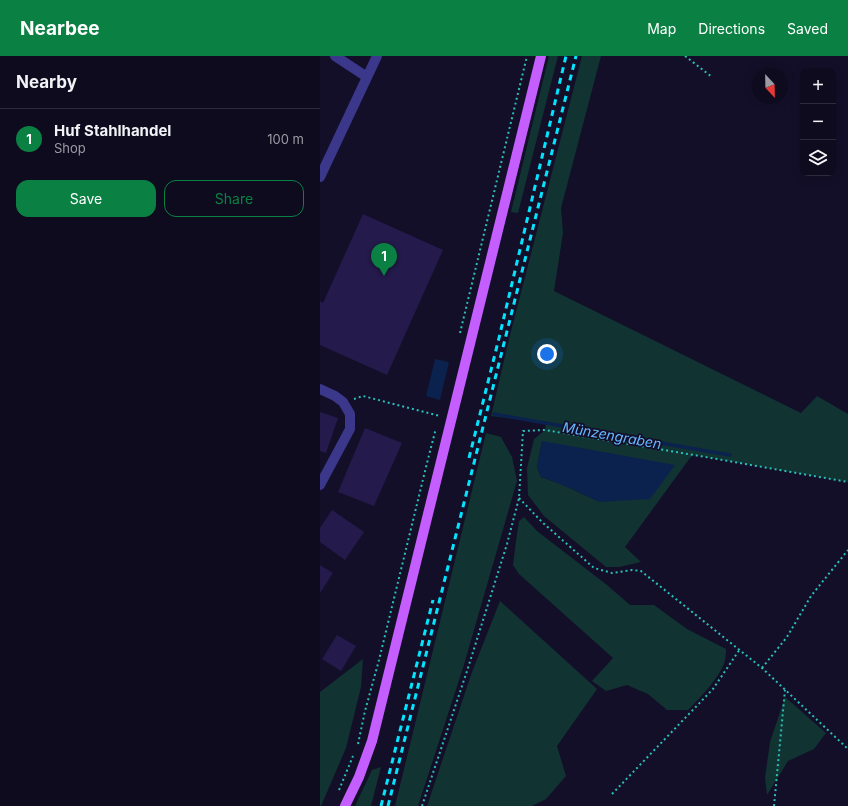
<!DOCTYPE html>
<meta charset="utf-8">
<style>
:root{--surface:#0e0b1f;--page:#171428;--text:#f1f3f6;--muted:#9b9ba4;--line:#2e2b3d;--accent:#0b8043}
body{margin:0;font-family:Inter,sans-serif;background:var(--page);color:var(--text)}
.controls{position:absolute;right:12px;top:12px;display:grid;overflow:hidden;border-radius:8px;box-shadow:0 2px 10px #0003}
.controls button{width:36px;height:36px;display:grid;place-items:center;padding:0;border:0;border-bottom:1px solid var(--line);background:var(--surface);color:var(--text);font:20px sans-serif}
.compass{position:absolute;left:432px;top:12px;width:36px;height:36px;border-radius:50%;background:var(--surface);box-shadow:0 2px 10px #0003;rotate:158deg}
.you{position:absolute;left:227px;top:298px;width:14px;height:14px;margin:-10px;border:3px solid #fff;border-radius:50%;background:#1a73e8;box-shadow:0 0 0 6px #1a73e833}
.badge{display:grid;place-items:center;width:26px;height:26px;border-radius:50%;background:var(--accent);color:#fff;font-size:13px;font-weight:700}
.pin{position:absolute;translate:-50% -33px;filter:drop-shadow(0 1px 2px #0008)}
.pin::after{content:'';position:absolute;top:21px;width:14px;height:12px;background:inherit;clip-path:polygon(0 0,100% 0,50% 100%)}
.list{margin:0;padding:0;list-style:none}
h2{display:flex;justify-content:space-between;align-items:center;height:52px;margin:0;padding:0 16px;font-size:17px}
h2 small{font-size:13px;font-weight:400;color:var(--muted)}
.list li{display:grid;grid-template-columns:26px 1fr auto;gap:12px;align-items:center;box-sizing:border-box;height:60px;padding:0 16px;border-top:1px solid var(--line)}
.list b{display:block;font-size:15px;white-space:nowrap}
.list p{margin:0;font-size:13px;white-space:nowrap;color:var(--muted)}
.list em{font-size:13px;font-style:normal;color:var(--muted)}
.actions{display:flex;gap:8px;padding:12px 16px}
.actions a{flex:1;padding:9px 0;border:1px solid var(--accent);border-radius:12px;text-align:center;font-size:14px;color:var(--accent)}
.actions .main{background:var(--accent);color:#fff}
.icon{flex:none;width:22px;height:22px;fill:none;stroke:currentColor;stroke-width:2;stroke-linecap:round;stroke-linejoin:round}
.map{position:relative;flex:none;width:528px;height:750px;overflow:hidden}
header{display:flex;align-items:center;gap:24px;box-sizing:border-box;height:56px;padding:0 20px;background:var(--accent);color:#fff}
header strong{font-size:19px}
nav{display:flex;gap:22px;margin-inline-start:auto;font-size:14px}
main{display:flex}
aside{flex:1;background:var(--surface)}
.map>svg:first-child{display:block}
.green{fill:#113332;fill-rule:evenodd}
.water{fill:#0a224d}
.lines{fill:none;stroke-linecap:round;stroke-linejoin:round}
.stream{stroke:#0a224d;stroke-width:3.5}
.building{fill:#241a4b}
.path{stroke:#29c0b8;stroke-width:2;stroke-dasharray:2 3;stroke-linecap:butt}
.minor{stroke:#3b378a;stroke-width:10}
.major{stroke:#c45eff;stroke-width:10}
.rail{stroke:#03e4ff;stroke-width:3;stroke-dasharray:6 5;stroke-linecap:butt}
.labels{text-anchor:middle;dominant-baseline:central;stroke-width:3.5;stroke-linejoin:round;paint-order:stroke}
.water-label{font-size:14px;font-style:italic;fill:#65b7ff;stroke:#130f29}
</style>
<header>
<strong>Nearbee</strong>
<nav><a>Map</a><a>Directions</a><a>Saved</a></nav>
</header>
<main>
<aside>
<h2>Nearby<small></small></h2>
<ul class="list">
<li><span class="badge">1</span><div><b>Huf Stahlhandel</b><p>Shop</p></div><em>100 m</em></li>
</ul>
<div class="actions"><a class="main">Save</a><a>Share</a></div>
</aside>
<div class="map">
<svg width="528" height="750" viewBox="0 0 528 750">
<rect width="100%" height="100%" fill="#130f29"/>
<path class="green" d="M229 0H238L198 157 191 156Z
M262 0H281L241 152 243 177 234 235 481 357 497 340 528 358V426L374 399 370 402 305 491 321 506 299 511H286L224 460 208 439 207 412 214 383 225 374 226 367 171 360 189 283ZM222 385 280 446 241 428 221 421 217 411Z
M166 377 181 381 192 401 197 425 143 612 98 750H75Z
M204 461 217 475 287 529 310 549H334L367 573 406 593C406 600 405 608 401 614 393 628 379 643 368 654H347L328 638 307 629 286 635 272 625 293 602 199 518 193 509 196 485 199 465Z
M180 545 277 633 237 690 246 720 226 743 212 750H107L152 616Z
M43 603 41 631 26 692 1 750H0V636Z
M465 641 506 677 494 693 468 705 447 739 445 722 450 686Z
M61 711 51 750H35L52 714Z"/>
<path class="water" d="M115 303 129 306 120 344 106 340Z
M222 385 355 409 330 443 280 446 241 428 221 421 217 411Z"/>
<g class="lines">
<path class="stream" d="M174 358 410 399"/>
</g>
<path class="building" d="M43 158 123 194 67 319 0 289V245L3 247Z
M0 356 18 362 6 397 0 395Z
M45 372 82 387 54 450 18 436Z
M12 454 44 476 25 504 0 486V472Z
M0 509 13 517 0 537Z
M17 579 36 590 21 615 2 603Z"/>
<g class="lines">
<path class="path" d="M365 0 392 21
M140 277 207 0
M34 343 43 340 120 360
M199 442 222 466 274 512 292 517 312 514 321 515 442 612 528 693
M442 612 467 581 491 540 528 494
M38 688 45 655 59 604 107 407 115 376 117 373
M19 734 33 700
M292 738 393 633 420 593
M102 750 147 615 187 488 199 442 203 375 225 374 374 399 528 426
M454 750 465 634"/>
<path class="minor" d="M15 0 47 21
M0 121 57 0
M0 333 15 340 23 346 30 358V373L0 429"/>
<path class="major" d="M25 750 39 721 52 685 221 0"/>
<path class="rail" d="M149 402 179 282 246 0
M61 750 113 544
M68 750 256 0"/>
</g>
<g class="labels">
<g class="water-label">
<text transform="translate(292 379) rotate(10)">Münzengraben</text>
</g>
</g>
</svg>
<div class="controls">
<button>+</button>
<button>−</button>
<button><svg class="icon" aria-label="layers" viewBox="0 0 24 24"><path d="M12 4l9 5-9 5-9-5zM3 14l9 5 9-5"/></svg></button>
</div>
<svg class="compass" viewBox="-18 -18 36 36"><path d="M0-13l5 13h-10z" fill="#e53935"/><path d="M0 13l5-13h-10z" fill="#9b9ba4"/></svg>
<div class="you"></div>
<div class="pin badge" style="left:64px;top:220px">1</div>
</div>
</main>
